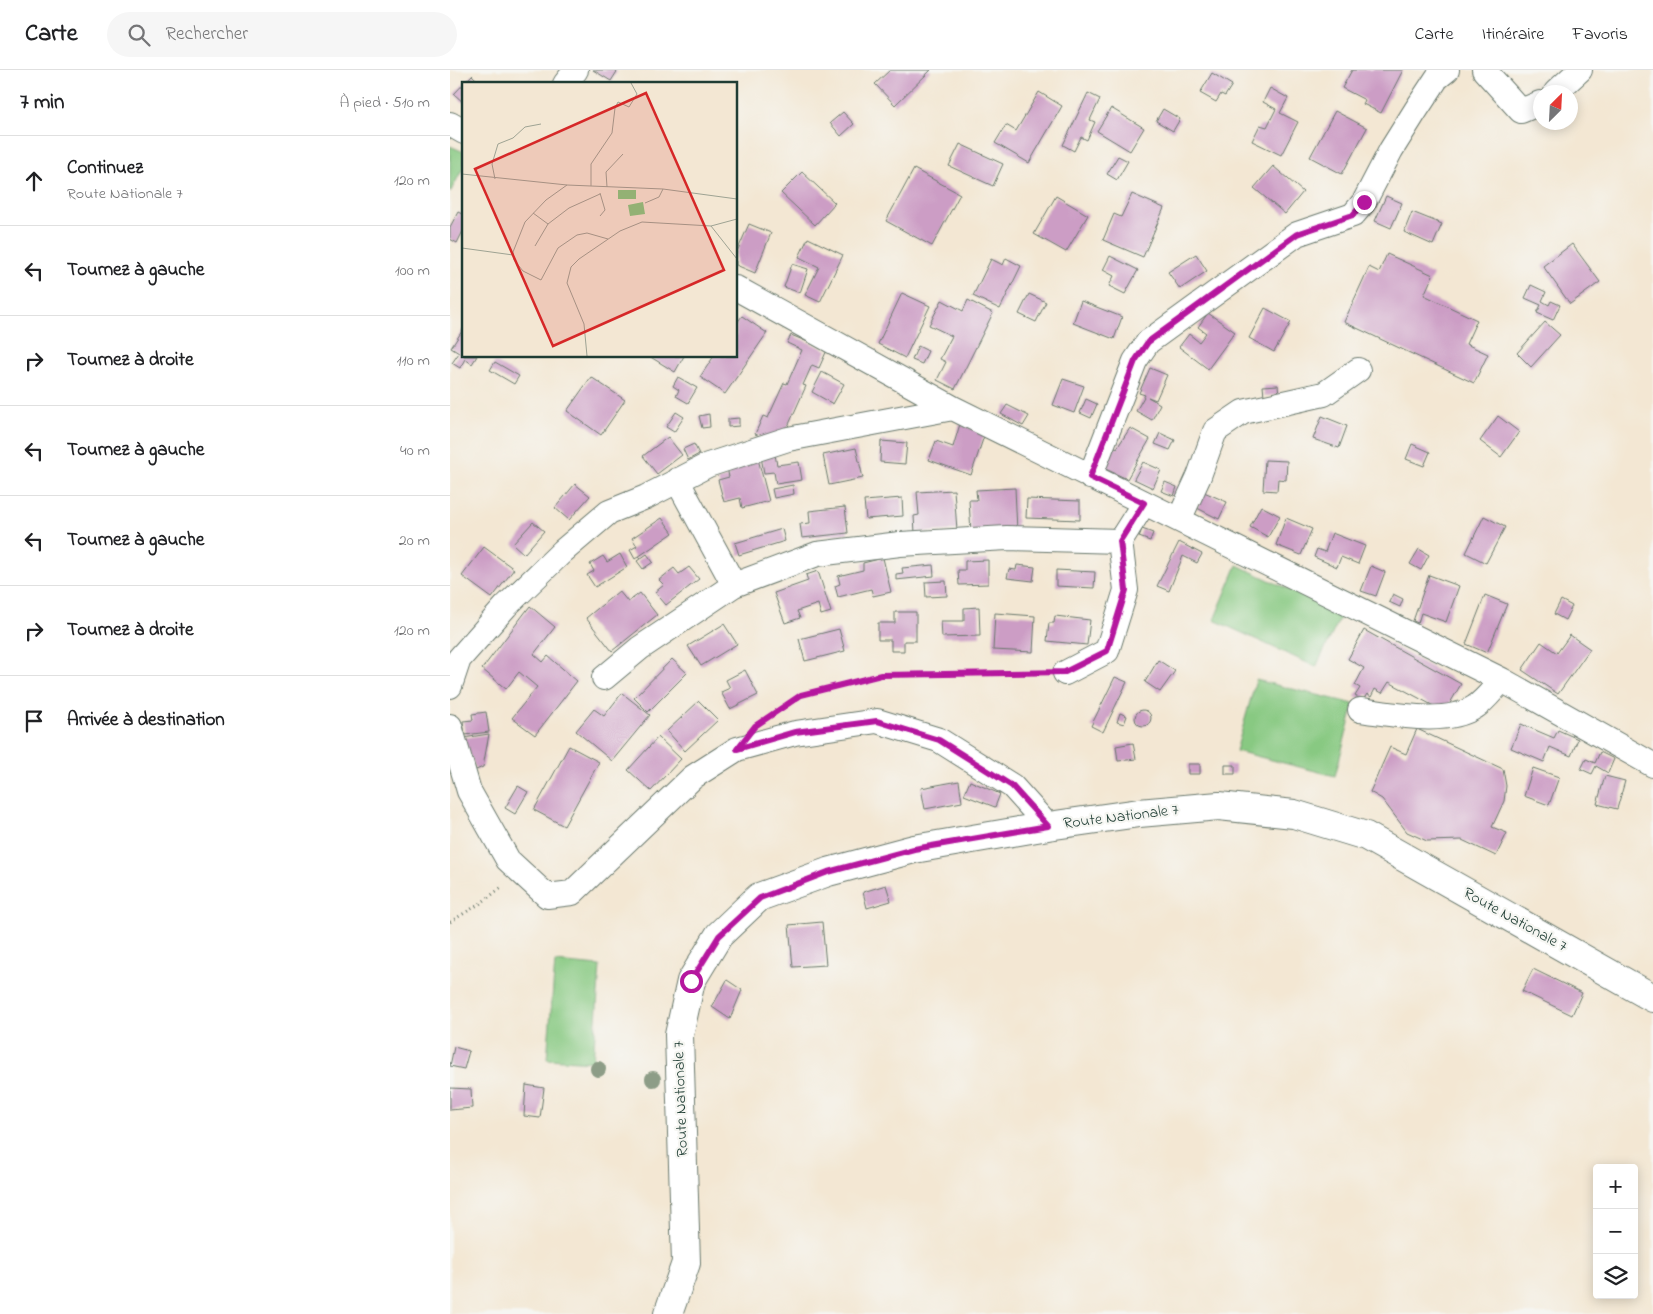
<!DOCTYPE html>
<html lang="fr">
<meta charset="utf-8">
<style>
:root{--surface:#fff;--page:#f6f6f6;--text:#202124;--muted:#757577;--line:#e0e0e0}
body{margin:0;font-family:"Indie Flower",sans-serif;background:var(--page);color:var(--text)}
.controls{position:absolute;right:15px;bottom:15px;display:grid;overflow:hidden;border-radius:5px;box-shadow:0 2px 12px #0003}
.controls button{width:45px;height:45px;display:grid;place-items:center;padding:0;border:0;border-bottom:1px solid var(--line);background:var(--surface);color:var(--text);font:25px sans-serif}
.compass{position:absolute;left:1083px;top:15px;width:45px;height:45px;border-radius:50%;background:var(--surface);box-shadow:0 2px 12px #0003;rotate:24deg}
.stop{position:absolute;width:15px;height:15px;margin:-11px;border:4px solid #b5179e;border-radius:50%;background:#fff}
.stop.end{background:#b5179e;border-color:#fff;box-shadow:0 1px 5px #0008}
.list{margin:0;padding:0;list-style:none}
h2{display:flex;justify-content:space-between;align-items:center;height:65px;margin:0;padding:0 20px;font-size:21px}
h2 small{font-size:16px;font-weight:400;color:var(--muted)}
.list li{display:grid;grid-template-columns:32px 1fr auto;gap:15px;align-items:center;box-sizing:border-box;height:90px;padding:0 20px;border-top:1px solid var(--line)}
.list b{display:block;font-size:19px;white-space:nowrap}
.list p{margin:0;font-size:16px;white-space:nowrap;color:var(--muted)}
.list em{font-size:16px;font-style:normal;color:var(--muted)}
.icon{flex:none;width:28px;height:28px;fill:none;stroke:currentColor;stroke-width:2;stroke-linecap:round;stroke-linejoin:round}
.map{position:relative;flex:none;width:1203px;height:1244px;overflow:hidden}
header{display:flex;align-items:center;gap:30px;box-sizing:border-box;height:70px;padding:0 25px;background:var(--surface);border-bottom:1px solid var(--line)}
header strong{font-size:24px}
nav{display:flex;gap:28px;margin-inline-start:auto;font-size:18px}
.search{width:350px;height:45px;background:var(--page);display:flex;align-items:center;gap:12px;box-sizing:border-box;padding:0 18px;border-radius:28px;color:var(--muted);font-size:19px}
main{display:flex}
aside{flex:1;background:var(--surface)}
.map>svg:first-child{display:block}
.green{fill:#88c982;stroke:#54835b}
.building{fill:#cc9dc5}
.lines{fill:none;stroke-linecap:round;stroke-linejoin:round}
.minor-casing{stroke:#69786c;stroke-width:26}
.major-casing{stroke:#69786c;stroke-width:30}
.path{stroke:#69786c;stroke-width:3;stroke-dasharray:1 4;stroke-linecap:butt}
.minor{stroke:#fff;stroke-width:24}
.major{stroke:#fff;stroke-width:28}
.tree{fill:#8d9d87}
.route{stroke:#b5179e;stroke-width:6}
.labels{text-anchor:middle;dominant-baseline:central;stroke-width:4.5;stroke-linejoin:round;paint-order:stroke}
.street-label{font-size:16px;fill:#1f3d34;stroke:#f6f6f2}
.inset-road{fill:none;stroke:#9ea393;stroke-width:1}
.view{fill:#d62828;fill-opacity:0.15;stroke:#d62828;stroke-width:2.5}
.inset-edge{fill:none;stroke:#1f3d34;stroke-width:2.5}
</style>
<header>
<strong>Carte</strong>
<div class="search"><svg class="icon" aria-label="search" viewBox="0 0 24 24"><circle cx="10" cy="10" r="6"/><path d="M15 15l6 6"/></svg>Rechercher</div>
<nav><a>Carte</a><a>Itinéraire</a><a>Favoris</a></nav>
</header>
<main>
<aside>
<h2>7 min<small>À pied · 510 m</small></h2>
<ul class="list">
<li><svg class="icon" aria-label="ahead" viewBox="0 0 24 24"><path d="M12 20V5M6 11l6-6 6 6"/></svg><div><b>Continuez</b><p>Route Nationale 7</p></div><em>120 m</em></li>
<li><svg class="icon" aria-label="left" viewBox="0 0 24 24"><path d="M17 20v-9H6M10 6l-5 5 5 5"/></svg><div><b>Tournez à gauche</b></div><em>100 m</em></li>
<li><svg class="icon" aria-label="right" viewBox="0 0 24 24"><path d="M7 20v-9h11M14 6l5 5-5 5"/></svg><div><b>Tournez à droite</b></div><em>110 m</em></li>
<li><svg class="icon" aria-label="left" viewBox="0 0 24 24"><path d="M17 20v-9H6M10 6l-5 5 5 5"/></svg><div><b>Tournez à gauche</b></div><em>40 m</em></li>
<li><svg class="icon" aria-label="left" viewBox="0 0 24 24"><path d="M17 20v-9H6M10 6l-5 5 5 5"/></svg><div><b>Tournez à gauche</b></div><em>20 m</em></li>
<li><svg class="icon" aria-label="right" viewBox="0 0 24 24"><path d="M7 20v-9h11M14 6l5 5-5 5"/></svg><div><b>Tournez à droite</b></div><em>120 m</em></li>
<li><svg class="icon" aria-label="arrive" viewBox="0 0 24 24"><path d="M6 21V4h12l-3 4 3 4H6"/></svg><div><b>Arrivée à destination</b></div></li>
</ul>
</aside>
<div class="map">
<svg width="1203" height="1244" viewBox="0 0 1203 1244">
<rect width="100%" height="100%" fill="#f6f6f2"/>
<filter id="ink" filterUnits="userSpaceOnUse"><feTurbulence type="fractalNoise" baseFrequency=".02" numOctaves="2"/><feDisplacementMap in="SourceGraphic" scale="10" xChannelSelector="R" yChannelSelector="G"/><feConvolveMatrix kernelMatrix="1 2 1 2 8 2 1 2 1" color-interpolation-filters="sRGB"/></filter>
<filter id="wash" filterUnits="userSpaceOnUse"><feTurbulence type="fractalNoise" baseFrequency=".0096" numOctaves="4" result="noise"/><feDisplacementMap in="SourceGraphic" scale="20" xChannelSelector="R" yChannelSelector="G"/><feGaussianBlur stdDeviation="1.12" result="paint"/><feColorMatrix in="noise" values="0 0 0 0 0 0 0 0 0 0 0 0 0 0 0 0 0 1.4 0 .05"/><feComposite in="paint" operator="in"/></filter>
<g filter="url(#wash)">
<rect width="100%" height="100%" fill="#f3e7d3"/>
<path class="green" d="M0 76 14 82V96L0 123Z
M787 495 892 544 866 597 764 550Z
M806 610 904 634 885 706 786 681Z
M105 892 150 896 143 992 97 989Z"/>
<g id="blocks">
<path class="building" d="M143 0H168L161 11Z
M440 0H481L445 35 425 14Z
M902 0H953L931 43 913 34 915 30 892 18Z
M762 3 782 15 775 26 771 24 766 32 750 23Z
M22 5 31 14H14V33L4 24Z
M820 18 838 28 830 43 848 52 831 85 802 71 810 55 817 57 826 39 813 32Z
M589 22 612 36 579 93 545 73 556 55 566 61Z
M638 23 650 29 640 50 645 52 637 70 631 67 624 81 613 75Z
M661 38 694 58 680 81 647 61Z
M713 39 730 49 723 61 706 51Z
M885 41 917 58 892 104 860 87Z
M393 42 404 54 391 66 380 53Z
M510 74 553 94 543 116 499 96Z
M668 86 678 91 667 110 657 104Z
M823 96 853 122 835 144 804 118Z
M464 99 510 124 482 176 436 151Z
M352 102 385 133 365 155 331 123Z
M682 124 714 138 693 187 653 170 664 144 671 147Z
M606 126 638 145 616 182 584 164Z
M936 126 952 133 941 158 925 151Z
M8 142 14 145V159L7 173 0 169V157Z
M962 142 992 154 983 175 954 162Z
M299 154 321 163 305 203 286 195V184Z
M358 168 393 185 370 232 355 225 369 197 349 187Z
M1122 174 1150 212 1120 234 1093 196Z
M746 184 757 201 730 219 718 202Z
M937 184 983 205 974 225 1027 250 1016 274 1038 284 1024 313 894 252 919 197 929 202Z
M660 186 688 200 675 224 659 216 664 206 653 200Z
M556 188 571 196 550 239 523 226 541 189 553 195Z
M342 194 358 199 350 223 334 217Z
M1081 215 1096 222 1092 231 1099 235 1101 231 1110 235 1103 250 1087 243 1091 235 1075 228Z
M452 223 480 236 455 288 428 274Z
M579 224 596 232 586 252 569 244Z
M492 230 513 241 518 230 543 243 505 319 487 310 496 292 490 289 502 266 479 255Z
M631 231 672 247 664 269 623 253Z
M815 238 841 252 824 282 799 268Z
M758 243 785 262 758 299 729 277 739 264 749 272 756 263 748 257Z
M292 246 317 263 275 324 250 307 264 286H286V254Z
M1095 252 1110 265 1081 297 1067 283Z
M14 258V286H27L22 294 15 289 10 298 2 293 9 283 1 278Z
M341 265 377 280 369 298 362 295 353 315 356 316 336 361 326 373 305 364 313 346 318 348 334 313 337 314 352 280 337 273Z
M468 276 478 281 472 294 462 290Z
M199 286H234L225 302Z
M45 292 69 306 64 314 40 300Z
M700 298 717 305 706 330 698 327 710 334 702 350 686 341 695 325 689 323Z
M372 302 394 314 383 334 362 322Z
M141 307 175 330 151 365 117 341Z
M228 307 247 318 238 333 226 326 229 320 223 316Z
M613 309 634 316 624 343 603 335Z
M828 315 829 325 814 326 813 316Z
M636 329 647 334 641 348 630 343Z
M557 335 579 346 573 356 551 344Z
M226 342 234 347 224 362 216 357Z
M259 344 260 357 252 358 249 346Z
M872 346 897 356 889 378 863 369Z
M1048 346 1069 362 1051 387 1030 371Z
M289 348V356L278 357V349Z
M510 354 535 363 521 405 479 390 486 371 503 377Z
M680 358 700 369 677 409 647 395 657 373 667 378Z
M710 363 725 370 720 380 705 374Z
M218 367 232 385 207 404 193 386Z
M431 371 457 373 455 394 430 392Z
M244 374 249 384 238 390 233 379Z
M962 374 980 382 974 396 956 389Z
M406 378 413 408 379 415 373 385Z
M307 385 319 431 292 438 290 428 274 432 268 410 279 407 276 393Z
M325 385 327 395 349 392 352 410 326 414 324 402 314 403 311 387Z
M815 390 837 391 836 410 828 409 827 421 813 420Z
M693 392 711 400 703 418 684 409Z
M715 412 727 417 724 426 711 421Z
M125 414 140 426 119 450 105 438Z
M343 415 344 424 324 428 322 419Z
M565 418 567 461 521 463 519 430H527L526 420Z
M504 420 507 460 465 463 464 446 469 445 467 422Z
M754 422 777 432 769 449 747 438Z
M452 428 453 446 416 449 414 431Z
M577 429 630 431V450L576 448Z
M811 436 830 446 818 467 800 457Z
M395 437 398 463 352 468 350 454 360 453 359 441Z
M1034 446 1055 457 1036 493 1016 483Z
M212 448 223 463 185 489 180 480 187 476 182 468Z
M836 448 862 459 851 485 826 475Z
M83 452 94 461 74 484 63 474Z
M332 459 335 471 289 485 285 473Z
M692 459 703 463 700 471 689 467Z
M882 463 915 476 908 494 891 487 887 497 864 487 867 479 875 482Z
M729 472 752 484 747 493 733 486 719 521 707 516Z
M34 477 64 499 42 528 12 506Z
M969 479 979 485 971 500 960 494Z
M170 484 177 497 145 517 137 505 144 501 140 494 153 486 157 492Z
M197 484 203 492 193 499 187 491Z
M433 488 441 522 423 526 421 519 388 527 385 516 390 514 388 506 413 500V493Z
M538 490V514L509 515 508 500H515V491Z
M483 495 484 506 446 510V504L453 503 452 498Z
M567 495 585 497 583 511 557 508 559 499 566 500Z
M921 496 935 502 926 526 911 521Z
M239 497 249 509 216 535 205 522 214 515 209 510 224 498 229 504Z
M606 500 645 502 644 518 606 516Z
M368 501 381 542 371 545 368 534 347 541 350 548 335 553 324 523 358 511 356 505Z
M979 505 1009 516 996 552 971 543 968 553 963 551Z
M496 511 497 526 476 527 475 512Z
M169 521 178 532 190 523 207 545 162 581 136 548Z
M943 524 953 529 950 537 939 532Z
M1035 525 1057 534 1037 583 1016 574Z
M1111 530 1122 536 1115 550 1104 544Z
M80 536 105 557 84 584 93 592 98 586 127 611 85 665 62 648 87 617 69 602 56 619 32 599Z
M529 537 530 566 492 567 491 551H514V538Z
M445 542H466V571H454V581H441V570H428V553H445Z
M545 543 585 546 583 582 543 580Z
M605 546 640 550 637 575 597 571 599 553H604Z
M274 554 287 574 251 596 238 576Z
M389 559 395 581 355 591 349 569Z
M914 560 1011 614 995 642 939 612 932 623 925 619 921 627 917 624 913 630 905 626 910 618 905 615 914 598 898 589Z
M1120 565 1140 579 1108 624 1072 600 1091 572 1107 583Z
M222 589 237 603 198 642 184 628Z
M708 590 725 601 710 622 695 612Z
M295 600 308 625 280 639 271 622 280 618 276 610Z
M665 607 677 612 653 662 641 656Z
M172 623 200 645 162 691 126 661 144 639 154 646Z
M249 631 268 650 235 681 217 661Z
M685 648a8 8 0 1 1 16 0a8 8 0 1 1-16 0Z
M36 642 39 662 15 665 13 651 23 650 22 644Z
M670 643 677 646 674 654 667 652Z
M1071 654 1104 668 1108 660 1128 669 1121 686 1100 677 1094 692 1061 678Z
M967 659 1053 699 1056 716 1054 731 1042 757 1057 763 1046 786 1012 770 977 771 957 762 932 729 920 722 940 677 956 684Z
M39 664 33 697 26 700 13 668Z
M208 667 231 689 201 721 178 700Z
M683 673 686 689 668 691 666 676Z
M119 676 149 692 114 756 84 740Z
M1150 682 1164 689 1158 703 1146 696 1142 704 1131 699 1136 689 1145 693Z
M738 694H750V704H738Z
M775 695H785V704H775Z
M1083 698 1109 707 1099 735 1074 726Z
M1155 706 1175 711 1167 739 1147 734Z
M509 711 512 732 475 739 471 718Z
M520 711 550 724 545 737 514 725Z
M68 716 78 722 65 744 55 738Z
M436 815 441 831 417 838 413 822Z
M372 852 376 895 343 897 339 855Z
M1083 899 1132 923 1122 945 1072 921Z
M277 910 292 920 280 949 262 937Z
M4 977 19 981 14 999 0 996Z
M76 1015 94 1018 90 1048 74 1046Z
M0 1018 21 1019 22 1038 0 1040Z"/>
</g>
</g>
<g filter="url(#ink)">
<use href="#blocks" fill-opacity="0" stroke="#69786c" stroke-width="1"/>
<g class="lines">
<defs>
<path id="minor" d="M1034 0 1071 41 1090 33
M115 14 126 0
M1106 22 1130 0
M0 54 14 62
M286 218 503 338 1052 610 1203 695
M640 407 685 291 698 272 847 164 903 145 914 132 941 80 966 40 987 8 997 0
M227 410 284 515 367 484 450 474 557 468 670 471
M729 450 749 406 765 361 793 342 874 324 908 300
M615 603 657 581 676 520 670 471 694 433
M154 608 190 578 284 515
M0 616 9 589 56 536 113 481 159 442 196 427 258 395 338 369 503 338
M910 640C942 644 996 656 1025 637 1035 631 1044 618 1052 610
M0 656 19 721 58 790 97 826 122 823 243 707 287 679 345 663 427 651 489 670 562 716 598 756"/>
<path id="major" d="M218 1244 236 1193 229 965 241 911 269 865 309 827 378 802 464 779 598 756 689 743 769 736 844 744 916 766 1203 928"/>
</defs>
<use href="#minor" class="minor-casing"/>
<use href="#major" class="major-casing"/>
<path class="path" d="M326 642 351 625 431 605 592 603
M0 852 31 833 52 817"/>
<use href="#minor" class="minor"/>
<use href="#major" class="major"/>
</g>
<g class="tree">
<circle cx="148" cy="999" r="8"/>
<circle cx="203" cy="1009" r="8"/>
</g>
</g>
<g class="lines" filter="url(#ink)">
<path class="route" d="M241 911 269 866 310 828 378 802 464 779 598 756 562 716 489 670 427 651 345 662 287 679 305 656 351 625 431 605 615 602 657 581 676 520 670 471 694 433 640 407 685 291 698 272 847 164 903 145 914 132"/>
</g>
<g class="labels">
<g class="street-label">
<text transform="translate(671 747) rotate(-7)">Route Nationale 7</text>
<text transform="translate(1065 850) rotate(29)">Route Nationale 7</text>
<text transform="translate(231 1029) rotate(-92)">Route Nationale 7</text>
</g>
</g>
<g transform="translate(12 12)">
<rect width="275" height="275" fill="#f3e7d3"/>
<path d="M156 108H174V117H156ZM181 120 183 132 168 134 166 123Z" fill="#88c982"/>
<path class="inset-road" d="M0 92 105 103 201 107 275 117M33 97 30 82 36 62 51 56 63 45 79 42M105 103 84 118 63 140 51 170 52 178 61 189 79 198 96 166 115 153 125 151 146 157M129 104V82L150 51 153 26 156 20 167 25 175 12 169 1M145 105 144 90 161 72M138 111 143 128 138 134M183 121 197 115 201 107M71 131 86 142 107 126 138 112M249 144 275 177M73 164 86 142M0 166 51 173M125 274 122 242 105 201 109 185 117 177 158 149 180 140 249 144 275 137"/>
<path class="view" d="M184 11 262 188 91 264 13 87Z"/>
<rect width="275" height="275" class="inset-edge"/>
</g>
</svg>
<div class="controls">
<button>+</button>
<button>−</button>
<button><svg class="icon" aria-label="layers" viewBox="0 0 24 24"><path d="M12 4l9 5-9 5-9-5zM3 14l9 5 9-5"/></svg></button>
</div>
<svg class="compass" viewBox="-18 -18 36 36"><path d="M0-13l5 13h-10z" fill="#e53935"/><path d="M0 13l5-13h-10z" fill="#757577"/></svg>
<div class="stop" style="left:241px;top:911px"></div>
<div class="stop end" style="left:914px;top:132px"></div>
</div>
</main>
